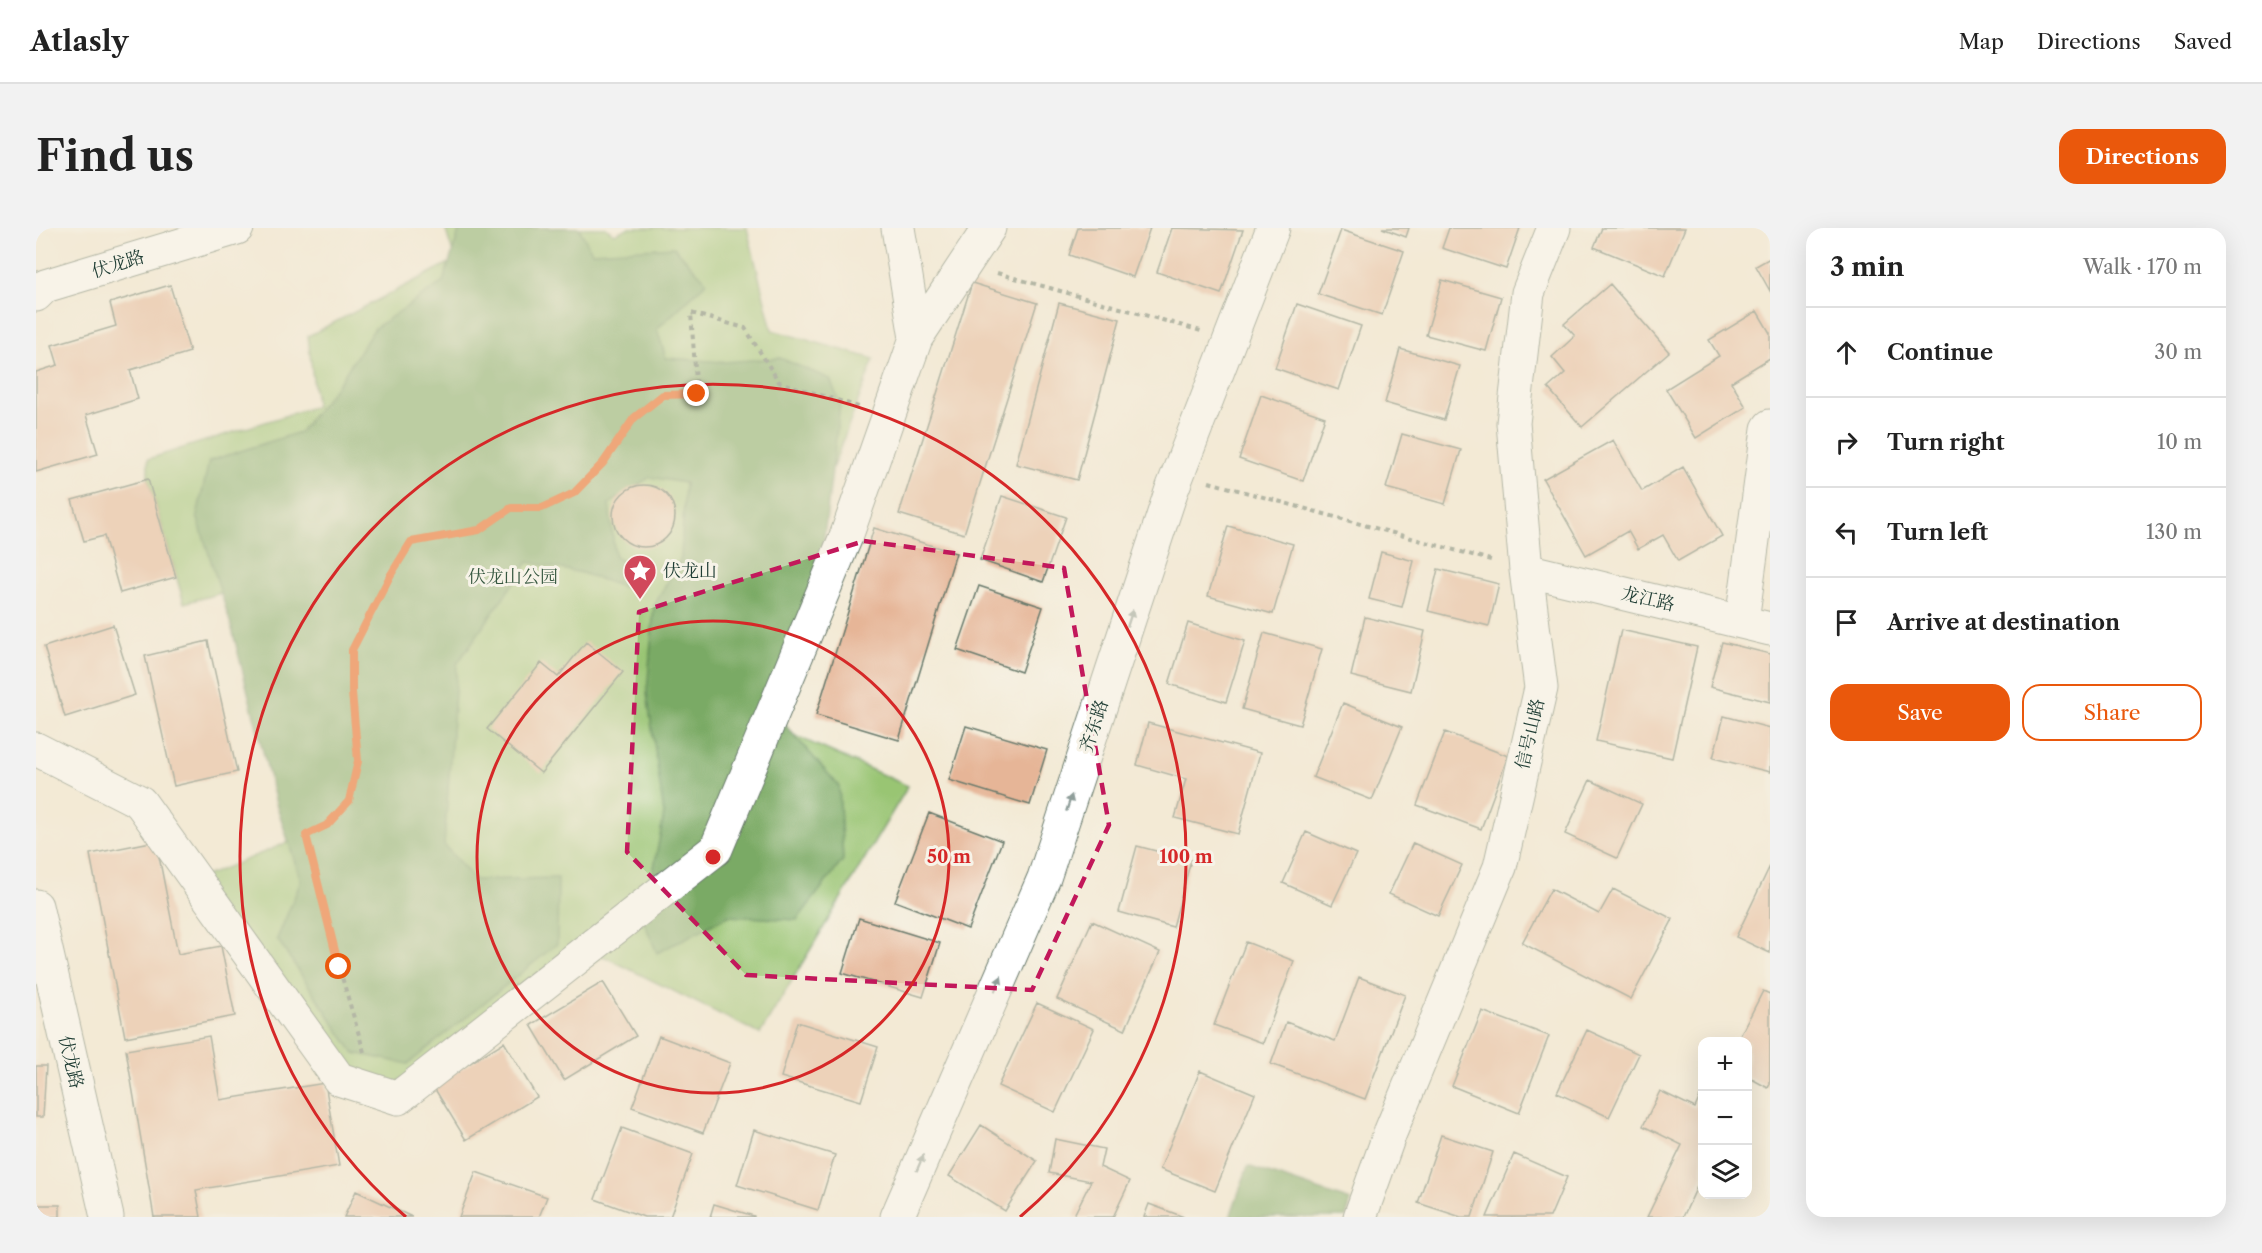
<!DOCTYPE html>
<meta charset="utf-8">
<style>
:root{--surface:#fff;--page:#f2f2f2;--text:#222;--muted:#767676;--line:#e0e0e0;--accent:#ea580c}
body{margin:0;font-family:"Libre Caslon Text","Noto Serif SC",serif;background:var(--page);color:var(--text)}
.controls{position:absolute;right:18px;bottom:18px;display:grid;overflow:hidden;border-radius:12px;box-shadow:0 6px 24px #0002}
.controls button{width:54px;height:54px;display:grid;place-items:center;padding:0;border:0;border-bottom:2px solid var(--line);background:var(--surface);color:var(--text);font:30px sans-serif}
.stop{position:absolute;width:18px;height:18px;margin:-14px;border:4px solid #ea580c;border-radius:50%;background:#fff}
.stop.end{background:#ea580c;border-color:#fff;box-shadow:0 2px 6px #0008}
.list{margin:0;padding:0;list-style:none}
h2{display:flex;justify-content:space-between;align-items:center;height:78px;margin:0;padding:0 24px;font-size:26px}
h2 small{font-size:20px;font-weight:400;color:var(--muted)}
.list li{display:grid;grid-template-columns:39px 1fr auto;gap:18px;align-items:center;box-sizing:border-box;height:90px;padding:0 24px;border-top:2px solid var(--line)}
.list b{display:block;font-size:22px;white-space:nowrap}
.list em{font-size:20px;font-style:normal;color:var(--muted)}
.actions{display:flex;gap:12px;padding:18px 24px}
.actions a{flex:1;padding:14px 0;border:2px solid var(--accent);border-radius:18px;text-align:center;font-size:21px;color:var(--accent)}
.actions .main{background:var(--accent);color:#fff}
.icon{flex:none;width:33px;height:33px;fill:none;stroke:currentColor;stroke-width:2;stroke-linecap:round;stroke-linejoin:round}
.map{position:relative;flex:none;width:1734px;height:989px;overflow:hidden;border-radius:18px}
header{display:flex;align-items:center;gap:36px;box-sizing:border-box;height:84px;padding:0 30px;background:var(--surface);border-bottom:2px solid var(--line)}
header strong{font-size:28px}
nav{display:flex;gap:33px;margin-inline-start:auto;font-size:21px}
.intro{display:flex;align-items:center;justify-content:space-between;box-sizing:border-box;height:144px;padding:0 36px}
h1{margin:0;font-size:42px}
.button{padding:15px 27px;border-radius:18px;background:var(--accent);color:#fff;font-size:21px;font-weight:700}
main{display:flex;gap:36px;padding:0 36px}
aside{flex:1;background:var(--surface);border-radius:18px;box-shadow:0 6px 24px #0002}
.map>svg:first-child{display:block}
.green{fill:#99c573;stroke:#5c8154;stroke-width:1.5}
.forest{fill:#7aaa65;stroke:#4c744c;stroke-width:1.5}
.building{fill:#e6b597}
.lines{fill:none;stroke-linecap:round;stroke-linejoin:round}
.minor-casing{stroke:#697a6c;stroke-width:35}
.path{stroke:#697a6c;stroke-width:4;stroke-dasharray:4.5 4.5;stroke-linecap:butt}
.minor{stroke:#fff;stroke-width:33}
.oneway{fill:#8f9e9a}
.route{stroke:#ea580c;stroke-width:8}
.marked{fill:none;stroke:#c2185b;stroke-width:4.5;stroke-dasharray:12 8;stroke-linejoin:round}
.ring{fill:none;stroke:#d62828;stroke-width:3}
.labels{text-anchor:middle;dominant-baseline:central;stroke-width:6;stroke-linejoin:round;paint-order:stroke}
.street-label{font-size:18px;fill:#1f3d34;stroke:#f7f3e8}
.poi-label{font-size:18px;fill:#1f3d34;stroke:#f7f3e8;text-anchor:start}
.park-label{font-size:18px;fill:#375841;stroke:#f7f3e8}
.centre{fill:#d62828;stroke:#f7f3e8;stroke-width:3}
.ring-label{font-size:18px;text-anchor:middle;font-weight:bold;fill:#d62828;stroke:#f7f3e8;stroke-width:6;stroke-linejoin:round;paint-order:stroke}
</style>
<header>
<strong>Atlasly</strong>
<nav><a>Map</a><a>Directions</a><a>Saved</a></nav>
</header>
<div class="intro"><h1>Find us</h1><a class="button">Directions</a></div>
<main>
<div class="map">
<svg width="1734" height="989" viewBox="0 0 1734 989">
<rect width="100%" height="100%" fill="#f7f3e8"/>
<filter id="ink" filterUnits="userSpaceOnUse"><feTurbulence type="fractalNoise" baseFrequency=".0167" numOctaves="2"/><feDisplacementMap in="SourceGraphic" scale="12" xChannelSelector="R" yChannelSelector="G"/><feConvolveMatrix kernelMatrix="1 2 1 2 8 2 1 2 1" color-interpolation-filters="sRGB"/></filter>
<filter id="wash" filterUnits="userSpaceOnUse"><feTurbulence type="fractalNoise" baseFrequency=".008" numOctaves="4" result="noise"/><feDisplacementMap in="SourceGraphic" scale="24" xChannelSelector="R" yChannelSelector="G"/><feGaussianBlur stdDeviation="1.35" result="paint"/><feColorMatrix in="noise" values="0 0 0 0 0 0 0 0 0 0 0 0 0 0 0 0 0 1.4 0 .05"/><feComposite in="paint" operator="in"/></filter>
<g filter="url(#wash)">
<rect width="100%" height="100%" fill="#f3ead5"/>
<path class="green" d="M409 0H570L578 6 592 0H711L736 102 838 131 704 483 872 558 724 806 567 728 334 871 162 651 270 607 208 359 148 375 112 251V231L280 178 272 108 419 32Z"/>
<path class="forest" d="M424 0H543L556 24 638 19 671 54 621 101 630 130 688 134 744 130 794 151 804 176 786 326 734 480 803 558 807 632 761 692 692 688 621 725 608 694 628 586 611 465 618 378 645 330 649 255 614 249 573 276 579 329 602 342 593 361 546 345 492 334 421 436 408 617 439 652 522 650 521 716 372 836 318 825 241 711 265 653 240 575 195 397 161 288 173 233 264 204 304 153 339 100 407 54Z
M1212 938 1315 973 1310 989H1194Z"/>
<g id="blocks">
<path class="building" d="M1042 0H1114L1097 49 1033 27Z
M1136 0 1207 2 1185 66 1121 44Z
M1346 0H1373L1370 9Z
M1413 0H1484L1470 41 1406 20Z
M1566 0H1649L1629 48 1558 19Z
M1305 2 1368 23 1346 87 1282 66Z
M1734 30V63L1720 38Z
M1406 52 1465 69 1450 123 1390 107Z
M936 55 1001 75 928 306 863 286Z
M1574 56 1633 124 1546 199 1512 160 1529 145 1516 129 1539 108 1528 96Z
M134 57 154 124 94 142 102 171 50 187 62 226 0 244V144L22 137 16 117 80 98 74 75Z
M1023 75 1084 91 1041 252 980 236Z
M1261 76 1325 98 1303 162 1239 140Z
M1721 83 1734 105V130L1695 154 1710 179 1660 210 1630 161 1683 128 1673 112Z
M1364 121 1424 138 1408 192 1349 175Z
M1225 167 1289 189 1267 253 1203 231Z
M1366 206 1425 222 1409 276 1350 260Z
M1577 212 1606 263 1647 239 1686 308 1642 333 1627 307 1602 321 1592 303 1550 327 1507 251Z
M112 251 140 349 84 365 68 308 48 313 36 272Z
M577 288a31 31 0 1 1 62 0a31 31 0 1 1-62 0Z
M966 268 1030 289 1007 354 944 332Z
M1192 298 1257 316 1237 386 1172 368Z
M838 300 920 325 863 512 780 487Z
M1345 324 1378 333 1366 379 1333 371Z
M1402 341 1463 356 1453 398 1392 383Z
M943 358 1007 379 985 444 921 422Z
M1329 389 1389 403 1375 463 1315 448Z
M1152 395 1209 413 1190 474 1133 456Z
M77 397 99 467 29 489 8 419Z
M1585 402 1661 419 1636 530 1560 513Z
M1228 405 1286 421 1264 497 1206 481Z
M172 413 201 544 138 558 109 428Z
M550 414 587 444 505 545 451 501 505 435 522 449Z
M1686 414 1734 426V474L1674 459Z
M1307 475 1366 499 1336 572 1277 549Z
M1688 488 1734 500V544L1677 530Z
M1112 495 1224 525 1202 606 1139 590 1150 551 1101 537Z
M930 498 1011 522 994 577 913 552Z
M1409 504 1472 528 1445 601 1381 577Z
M1554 552 1606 576 1581 630 1529 606Z
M893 585 966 613 932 701 859 673Z
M1270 604 1320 626 1296 677 1247 655Z
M120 613 142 726 185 718 199 788 89 809 54 626Z
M1377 615 1426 637 1402 688 1353 666Z
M1101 618 1155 632 1137 699 1083 684Z
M1734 638V725L1700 709Z
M1515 661 1563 686 1577 661 1637 691 1595 771 1486 715Z
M823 690 904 715 887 769 806 745Z
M1056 693 1124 724 1089 802 1021 771Z
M1210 714 1258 733 1227 815 1178 797Z
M1323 749 1369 767 1329 871 1235 836 1250 794 1299 813Z
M567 754 600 808 528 852 495 797Z
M1727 763 1734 766V856L1732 860 1712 849V814H1701Z
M1001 775 1058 801 1019 884 962 858Z
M1446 783 1513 808 1483 885 1416 858Z
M761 794 842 819 825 873 745 849Z
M1551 802 1603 826 1573 889 1521 865Z
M173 808 184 872 289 855 303 938 160 962 165 989H118L90 822Z
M623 808 694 835 667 905 596 879Z
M468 814 501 869 430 912 397 858Z
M0 838H10L7 889H0Z
M1164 843 1219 866 1179 963 1124 941Z
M1624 863 1659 880 1666 864V948L1647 989H1611L1646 917 1607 898Z
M945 897 1001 933 969 983 913 948Z
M586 900 657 926 634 989H608L559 971Z
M718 902 799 927 782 982 701 957Z
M1405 907 1457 924 1436 989H1425L1382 975Z
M1019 911 1068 921 1064 939 1094 953 1077 989H1037L1055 953 1013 945Z
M1478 926 1531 949 1514 989H1451Z
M440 944 511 969 503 989H423Z
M320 963 376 989H308Z
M678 976 718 988V989H674Z
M1113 976 1148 989H1108Z
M0 977H24V989H0Z"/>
</g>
</g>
<g filter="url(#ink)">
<use href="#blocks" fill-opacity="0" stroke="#697a6c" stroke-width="1.5"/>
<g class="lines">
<defs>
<path id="minor" d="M0 67 9 58 201 0
M880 110 953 0
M1490 342 1734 401
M1706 393 1732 201 1734 198
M0 521 104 574 303 851 362 870 680 621 811 306 880 110 862 0
M0 678 71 989
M861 989 1008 650 1135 264 1237 0
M1324 989 1354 905 1464 639 1505 460 1490 342 1477 195 1492 65 1518 0"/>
</defs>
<use href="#minor" class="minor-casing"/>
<path class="path" d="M961 45 1165 103
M1173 254 1458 333
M328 824 303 739 270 607 291 598 313 573 322 533 316 464V421L354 348 375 314 443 302 475 280H506L538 265 567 235 598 190 627 167H661L655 85 709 100 743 154 823 179"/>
<use href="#minor" class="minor"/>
</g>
<defs><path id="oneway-solid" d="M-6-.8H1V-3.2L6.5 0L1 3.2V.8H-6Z" transform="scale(1.5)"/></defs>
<g class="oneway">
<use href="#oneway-solid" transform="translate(1094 390) rotate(-72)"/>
<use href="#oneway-solid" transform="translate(1033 575) rotate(-72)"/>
<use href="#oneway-solid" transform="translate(962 756) rotate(-67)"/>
<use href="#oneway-solid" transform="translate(884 935) rotate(-67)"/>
</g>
</g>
<g class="lines" filter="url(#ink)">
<path class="route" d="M303 739 270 607 291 597 313 573 322 533 316 464V422L354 348 375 314 443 302 475 280H506L538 265 567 235 598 190 627 167 661 166"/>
</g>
<path d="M0 0H1734V989H0ZM828 313 1028 340 1073 597 996 762 710 747 591 624 603 384Z" fill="#f3ead5" fill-opacity=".55" fill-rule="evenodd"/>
<path class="marked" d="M828 313 1028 340 1073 597 996 762 710 747 591 624 603 384Z"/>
<g class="ring">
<circle cx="677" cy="629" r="236"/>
<path d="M370 989A473 473 0 1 1 984 989"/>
</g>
<defs>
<symbol id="sight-pin" viewBox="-11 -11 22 30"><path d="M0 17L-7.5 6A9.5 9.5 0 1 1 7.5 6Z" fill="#d1495b" stroke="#f7f3e8"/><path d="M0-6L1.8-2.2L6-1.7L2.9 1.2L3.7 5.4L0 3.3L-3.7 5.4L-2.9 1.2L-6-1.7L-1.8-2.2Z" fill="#fff"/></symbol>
</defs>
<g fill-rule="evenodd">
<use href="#sight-pin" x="585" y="324" width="38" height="52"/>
</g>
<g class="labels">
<g class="street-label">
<text transform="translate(82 36) rotate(-17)">伏龙路</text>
<text transform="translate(1612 371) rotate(13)">龙江路</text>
<text transform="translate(1058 498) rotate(-72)">齐东路</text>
<text transform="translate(1494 506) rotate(-77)">信号山路</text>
<text transform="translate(35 834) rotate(77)">伏龙路</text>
</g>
<g class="poi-label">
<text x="627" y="343">伏龙山</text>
</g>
<g class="park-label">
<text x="477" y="349">伏龙山公园</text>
</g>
</g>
<circle cx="677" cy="629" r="9" class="centre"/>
<g class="ring-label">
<text x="913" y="635">50 m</text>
<text x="1150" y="635">100 m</text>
</g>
</svg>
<div class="controls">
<button>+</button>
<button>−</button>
<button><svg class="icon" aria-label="layers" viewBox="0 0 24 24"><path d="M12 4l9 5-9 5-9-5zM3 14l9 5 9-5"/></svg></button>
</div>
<div class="stop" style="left:303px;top:739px"></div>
<div class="stop end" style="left:661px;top:166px"></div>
</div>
<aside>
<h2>3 min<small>Walk · 170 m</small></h2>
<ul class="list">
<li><svg class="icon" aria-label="ahead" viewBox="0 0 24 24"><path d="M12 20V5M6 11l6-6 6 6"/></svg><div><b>Continue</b></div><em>30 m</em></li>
<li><svg class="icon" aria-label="right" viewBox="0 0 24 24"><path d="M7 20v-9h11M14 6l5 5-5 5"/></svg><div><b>Turn right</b></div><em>10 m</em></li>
<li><svg class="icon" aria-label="left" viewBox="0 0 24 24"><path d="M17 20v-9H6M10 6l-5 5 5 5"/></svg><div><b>Turn left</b></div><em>130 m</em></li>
<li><svg class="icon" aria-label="arrive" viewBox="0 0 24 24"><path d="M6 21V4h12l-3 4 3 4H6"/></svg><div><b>Arrive at destination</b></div></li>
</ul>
<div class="actions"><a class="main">Save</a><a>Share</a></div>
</aside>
</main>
